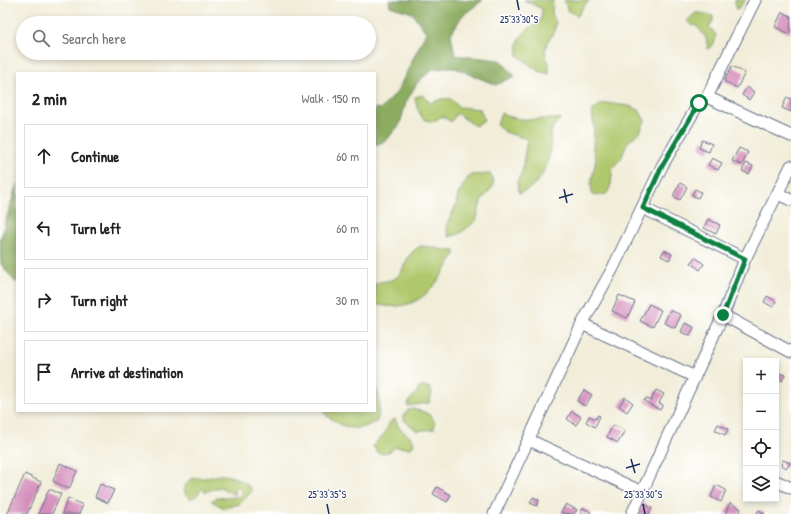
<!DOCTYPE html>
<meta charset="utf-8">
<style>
:root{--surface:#fff;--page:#f6f6f6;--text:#222;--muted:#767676;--line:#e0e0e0}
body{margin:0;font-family:"Patrick Hand",sans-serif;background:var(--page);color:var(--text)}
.controls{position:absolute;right:12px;bottom:12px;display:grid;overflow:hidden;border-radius:0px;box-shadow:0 2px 6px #0003}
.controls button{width:36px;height:36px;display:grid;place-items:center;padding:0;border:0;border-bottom:1px solid var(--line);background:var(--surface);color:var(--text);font:20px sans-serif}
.stop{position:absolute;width:12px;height:12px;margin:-9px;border:3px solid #0b8043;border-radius:50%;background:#fff}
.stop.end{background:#0b8043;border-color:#fff;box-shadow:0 1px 4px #0008}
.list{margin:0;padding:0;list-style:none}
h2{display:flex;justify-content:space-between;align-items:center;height:52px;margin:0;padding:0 16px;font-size:17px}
h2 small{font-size:13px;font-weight:400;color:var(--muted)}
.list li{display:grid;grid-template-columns:26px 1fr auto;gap:12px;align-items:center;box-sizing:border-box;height:64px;margin:0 8px 8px;padding:0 8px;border:1px solid var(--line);border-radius:0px}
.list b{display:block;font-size:15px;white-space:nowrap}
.list em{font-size:13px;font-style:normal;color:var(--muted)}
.icon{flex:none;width:22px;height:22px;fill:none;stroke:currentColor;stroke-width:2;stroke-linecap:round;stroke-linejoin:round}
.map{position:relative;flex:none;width:791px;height:514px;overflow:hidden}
.search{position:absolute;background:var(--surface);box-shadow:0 2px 6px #0003;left:16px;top:16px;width:360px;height:44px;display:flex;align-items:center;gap:10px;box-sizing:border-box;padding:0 14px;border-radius:22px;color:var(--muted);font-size:15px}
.panel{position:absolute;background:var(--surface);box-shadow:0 2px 6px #0003;left:16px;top:72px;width:360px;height:340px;border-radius:0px}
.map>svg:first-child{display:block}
.green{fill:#b0c86d;stroke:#667c66}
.forest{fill:#8cac60;stroke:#546e5f}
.building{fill:#d48cbb}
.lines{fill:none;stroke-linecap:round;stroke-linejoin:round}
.minor-casing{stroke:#667289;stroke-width:13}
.minor{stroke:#fff;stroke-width:11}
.route{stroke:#0b8043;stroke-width:5}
.ticks{fill:none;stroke:#1b2f5e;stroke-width:1.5}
.ticks-label{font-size:10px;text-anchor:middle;fill:#1b2f5e;stroke:#fff;stroke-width:3;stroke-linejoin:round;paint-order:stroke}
</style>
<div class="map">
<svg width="791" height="514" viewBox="0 0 791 514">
<rect width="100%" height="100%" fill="#fff"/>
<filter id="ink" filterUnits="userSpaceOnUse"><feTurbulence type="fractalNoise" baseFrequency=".025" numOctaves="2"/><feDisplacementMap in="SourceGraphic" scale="8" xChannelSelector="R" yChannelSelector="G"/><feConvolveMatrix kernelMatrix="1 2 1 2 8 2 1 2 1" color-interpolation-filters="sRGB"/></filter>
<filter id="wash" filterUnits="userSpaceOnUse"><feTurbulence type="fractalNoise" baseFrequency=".012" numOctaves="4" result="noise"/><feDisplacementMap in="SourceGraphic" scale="16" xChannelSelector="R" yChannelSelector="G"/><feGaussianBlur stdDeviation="0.9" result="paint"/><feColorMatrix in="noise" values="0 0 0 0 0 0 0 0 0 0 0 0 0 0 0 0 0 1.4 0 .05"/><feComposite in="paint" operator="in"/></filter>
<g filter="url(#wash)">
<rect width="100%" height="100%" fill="#f1edd8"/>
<path class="green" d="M524 0H553L552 13 556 23 554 33 547 42 545 53 549 63V74L538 71 518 56C515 36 526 30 541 20L542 9Z
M564 0H590L583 7 578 16 568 11Z
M735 0H746L736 11Z
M695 13H700L713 16V22L709 26 716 35C715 42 714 46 708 49L706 38 697 26 691 25 687 21Z
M423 95 430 103 441 99H451L459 107 480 109 484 120 475 126 457 113 451 122 442 116 433 122 423 119 417 108 415 97Z
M606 103 629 106 639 110 645 121 640 132 627 143 621 159 613 167 611 184 608 192 604 195H592L591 183 596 159 593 149 594 127 592 111 601 104Z
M501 113C519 123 540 118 561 119 558 121 554 125 553 128 549 135 551 143 550 150 547 170 539 187 519 193L517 182 522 172 527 139 505 132 497 125Z
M491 174 494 185 481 201 476 221 459 234 449 237 446 226 456 205 458 194 470 175Z
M421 246C433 246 442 251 455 251V254C436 286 419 315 375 304V283C380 282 389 281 394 279 408 270 402 255 421 246Z
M375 386C382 396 380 410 377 421 361 430 350 431 335 421 330 418 326 416 323 411H375Z
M425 386 430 388 432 393 429 403 407 406C409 398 416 396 419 388Z
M413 409C424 411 438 416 434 429L417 431 404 420V415L408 410Z
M395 419 399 428 412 438 414 444 411 448 395 447 391 451 380 454 376 451 373 446 385 433 390 422Z
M221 475C232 475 247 481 252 491L240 504 224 508 211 501 216 498 238 497 241 493 240 488 234 489 235 495 220 487 205 492 203 488 196 496 190 499 186 495 184 489C188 477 194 478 204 478 210 478 216 475 221 475Z"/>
<path class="forest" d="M389 0H483L462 16 451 34 455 55 500 60 515 76 496 85 455 68 433 69 417 83 406 102 400 124 386 141 375 145V108L381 109 397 92 426 32 412 13 390 6Z
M17 183V282H15L1 264 0 240Z"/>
<g id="blocks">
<path class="building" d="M782 12 791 16 790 34 775 27Z
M732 66 745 73 737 88 724 81Z
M747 87 754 92 749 100 742 95Z
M787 97 791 99V112L782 108Z
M702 140 712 144 709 152 699 148Z
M739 148 748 152 742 165 732 161Z
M712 158 722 163 718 170 708 165Z
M746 163 753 166 749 174 742 171Z
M680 183 687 187 680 200 673 196Z
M695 189 701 192 698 198 692 195Z
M708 219 720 225 716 234 704 228Z
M664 250 672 254 669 260 661 256Z
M695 257 704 264 700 270 691 263Z
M619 295 635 302 627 318 612 311Z
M767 296 776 301 773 307 764 302Z
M649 304 661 310 653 327 640 321Z
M670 310 681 315 675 328 664 323Z
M685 323 694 327 690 336 681 332Z
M779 373 785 375 782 381 777 378Z
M584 390 592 395 585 406 577 401Z
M656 390 664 394 659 403 663 405 660 410 644 401 646 398 651 401Z
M625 397 633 403 627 412 619 406Z
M572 411 581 417 576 425 567 419Z
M598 415 600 416 595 427 586 422 589 416 596 419Z
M718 424 728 429 725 435 715 430Z
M613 425 625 430 618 443 607 437Z
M783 460 790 463 787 468 781 465Z
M60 463 77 471 69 489 53 481Z
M25 474 41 482 27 514H7Z
M100 484 114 490 108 503 95 497Z
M716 485 726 490 721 502 711 497Z
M437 487 451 495 447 502 433 494Z
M49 489 61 494 52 514H38Z
M533 497 539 500 537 506 530 503Z
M68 498 83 505 79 514H62Z
M643 503 652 508 649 514H637Z
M730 503 741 509 739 514H725Z
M566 504 577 510 574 514 561 513Z
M583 508 591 512 590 514 580 513Z
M759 510 765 514H756Z"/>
</g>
</g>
<g filter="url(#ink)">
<use href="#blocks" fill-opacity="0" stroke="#667289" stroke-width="1"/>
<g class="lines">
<defs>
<path id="minor" d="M707 97 791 136
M778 194 791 200
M643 208 745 259
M723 315 791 352
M582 324 695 377
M529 440 642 492
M776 481 791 488
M494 514 582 324 613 268 662 166 699 103 707 97 755 0
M632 514 723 315 745 259 791 166"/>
</defs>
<use href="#minor" class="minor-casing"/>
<use href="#minor" class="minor"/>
</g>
</g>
<g class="lines" filter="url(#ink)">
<path class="route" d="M699 103 662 166 643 208 745 259 723 315"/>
</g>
<path class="ticks" d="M517 0 519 10M564 189 567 203M559 198 573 194M631 459 635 473M626 468 640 464M327 504 329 514M643 504 645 514"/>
<g class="ticks-label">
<text x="519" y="23">25°33'30"S</text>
<text x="327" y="498">25°33'35"S</text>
<text x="643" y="498">25°33'30"S</text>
</g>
</svg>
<div class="controls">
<button>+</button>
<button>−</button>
<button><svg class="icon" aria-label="locate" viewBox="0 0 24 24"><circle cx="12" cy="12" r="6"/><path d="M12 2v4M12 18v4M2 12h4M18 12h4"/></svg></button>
<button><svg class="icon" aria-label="layers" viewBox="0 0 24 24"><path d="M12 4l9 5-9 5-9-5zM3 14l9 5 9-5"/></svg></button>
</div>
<div class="stop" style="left:699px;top:103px"></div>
<div class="stop end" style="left:723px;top:315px"></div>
<div class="search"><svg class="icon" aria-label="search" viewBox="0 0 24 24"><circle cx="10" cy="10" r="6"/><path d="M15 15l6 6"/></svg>Search here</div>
<section class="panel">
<h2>2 min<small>Walk · 150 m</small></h2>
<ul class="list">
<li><svg class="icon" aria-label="ahead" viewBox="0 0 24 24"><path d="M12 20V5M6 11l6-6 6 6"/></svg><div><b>Continue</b></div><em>60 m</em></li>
<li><svg class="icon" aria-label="left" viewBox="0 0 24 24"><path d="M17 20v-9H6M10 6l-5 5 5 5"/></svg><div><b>Turn left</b></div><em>60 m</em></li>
<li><svg class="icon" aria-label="right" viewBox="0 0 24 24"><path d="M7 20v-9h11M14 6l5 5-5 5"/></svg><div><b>Turn right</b></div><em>30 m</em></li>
<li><svg class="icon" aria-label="arrive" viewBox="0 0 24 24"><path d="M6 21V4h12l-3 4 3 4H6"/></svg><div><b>Arrive at destination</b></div></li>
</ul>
</section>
</div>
